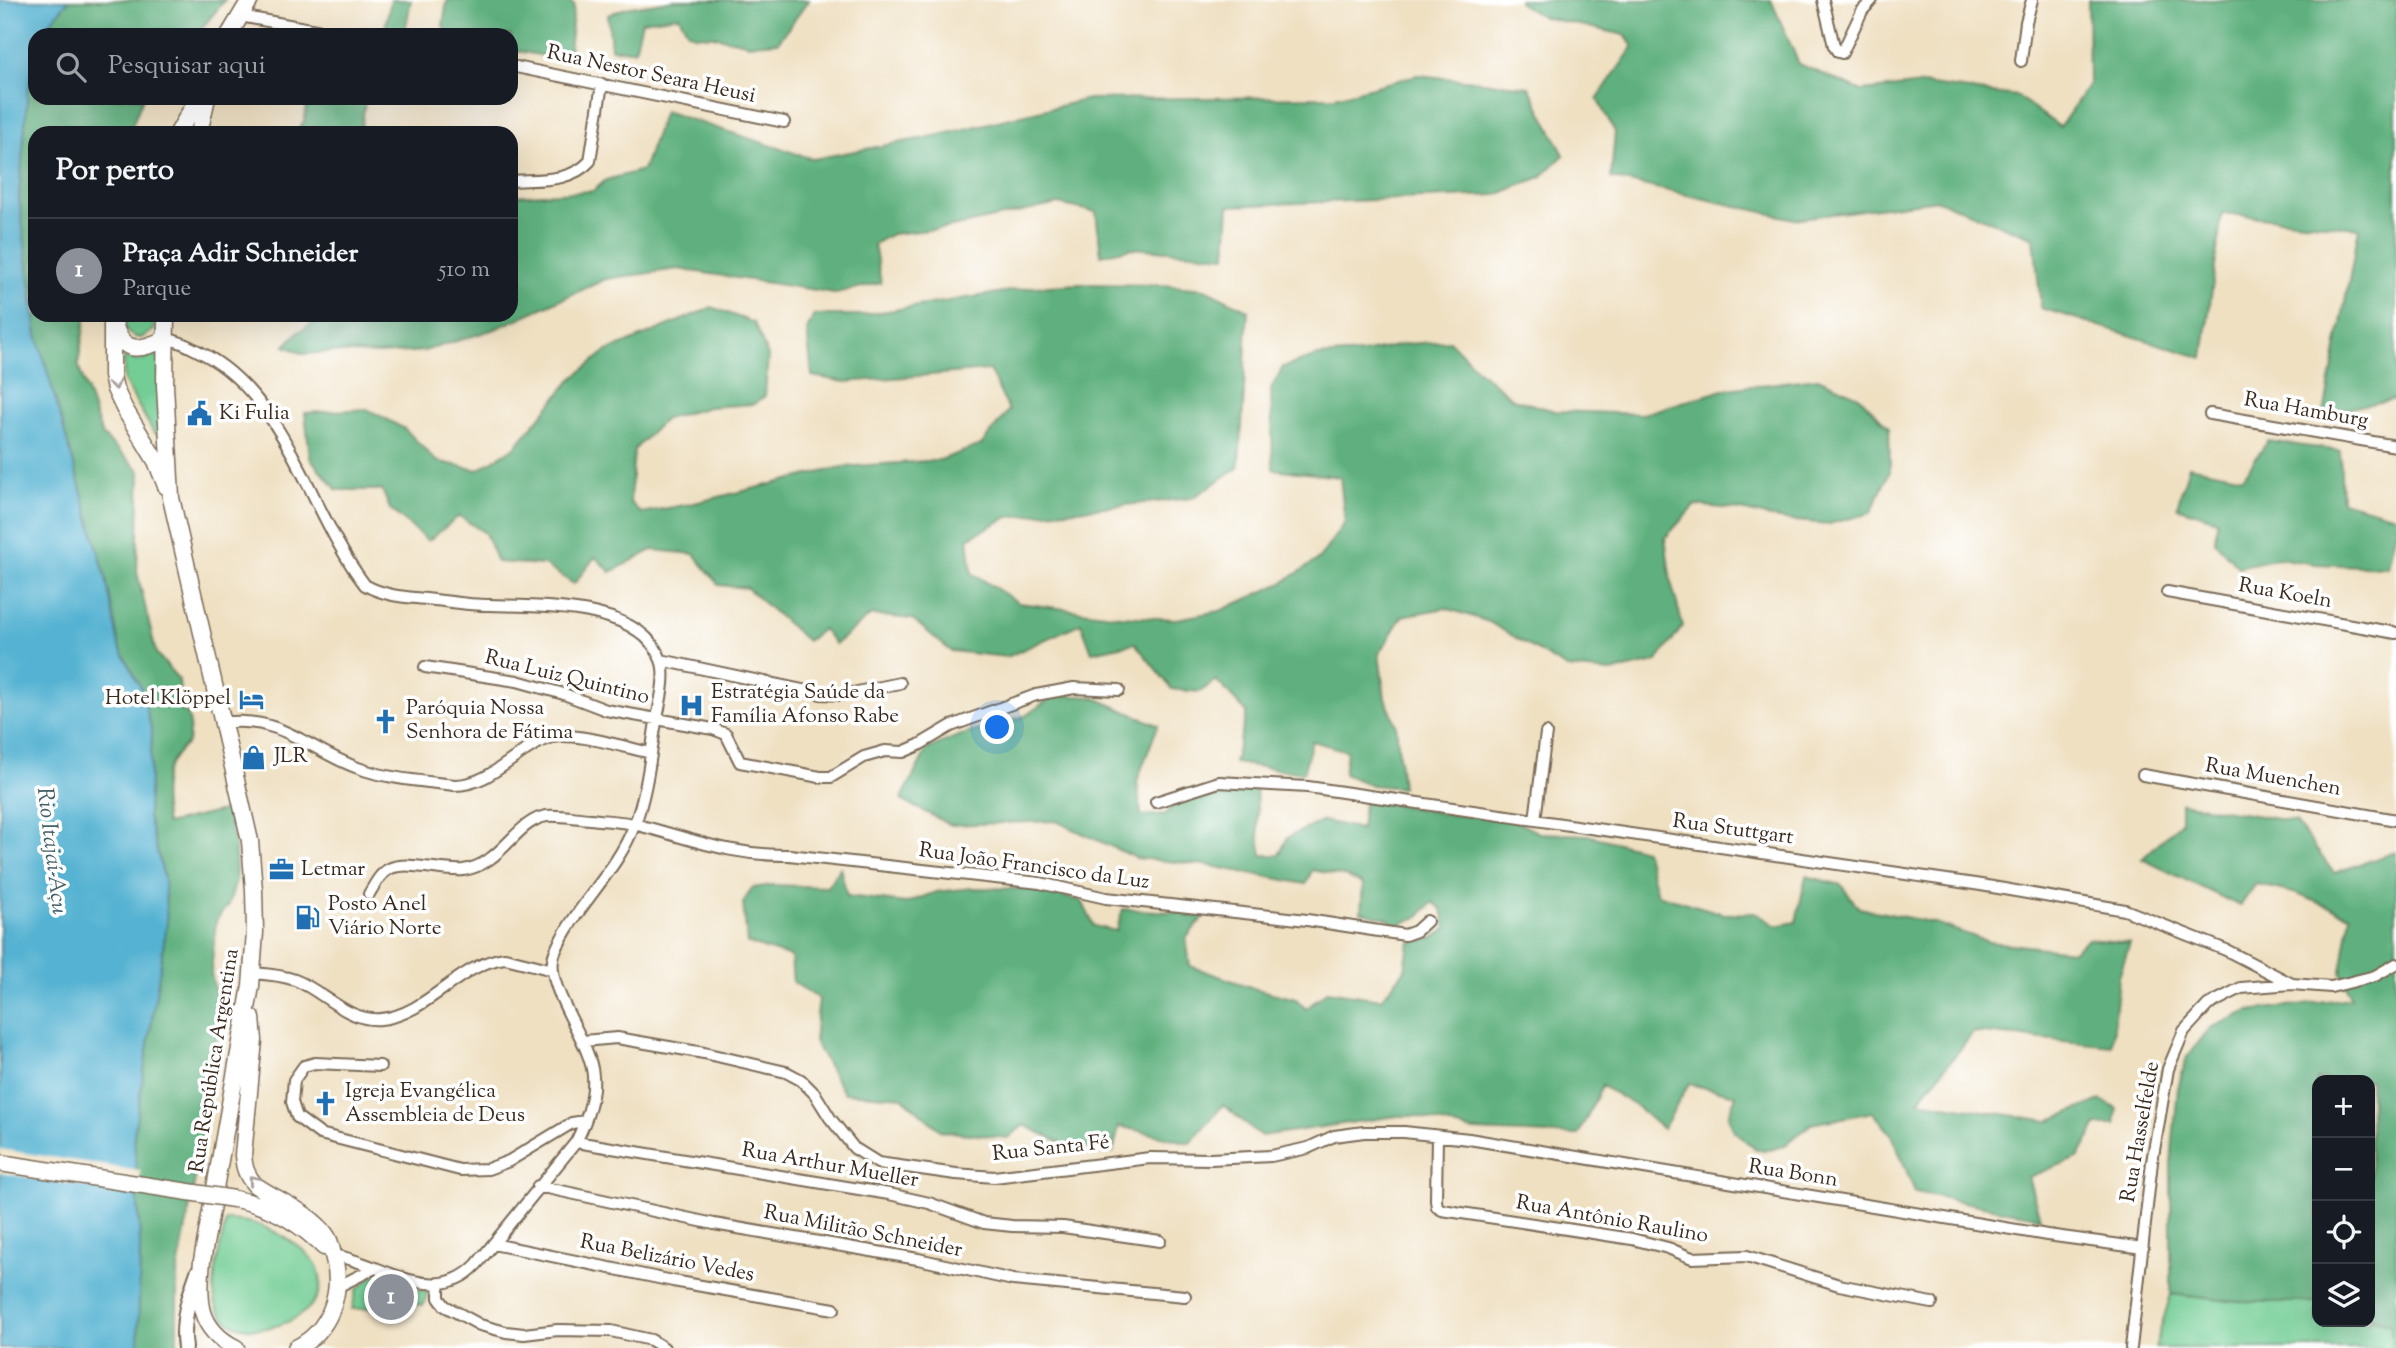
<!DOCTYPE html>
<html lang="pt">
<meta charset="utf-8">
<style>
:root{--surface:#171b24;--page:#242831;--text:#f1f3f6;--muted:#9ea1a6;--line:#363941;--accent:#8c9099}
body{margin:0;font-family:"Sorts Mill Goudy",serif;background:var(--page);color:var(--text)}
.controls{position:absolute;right:21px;bottom:21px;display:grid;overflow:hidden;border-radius:14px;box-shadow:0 7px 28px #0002}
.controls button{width:63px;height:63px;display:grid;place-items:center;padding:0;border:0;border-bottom:2px solid var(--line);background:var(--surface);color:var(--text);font:35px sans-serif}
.you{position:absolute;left:998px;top:728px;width:24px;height:24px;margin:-18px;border:5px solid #fff;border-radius:50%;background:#1a73e8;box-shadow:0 0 0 10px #1a73e833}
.badge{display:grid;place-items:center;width:46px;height:46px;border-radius:50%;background:var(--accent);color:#fff;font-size:23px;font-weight:700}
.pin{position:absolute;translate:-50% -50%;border:4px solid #fff;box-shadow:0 2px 7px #0006}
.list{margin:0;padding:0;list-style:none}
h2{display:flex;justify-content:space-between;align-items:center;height:91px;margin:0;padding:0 28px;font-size:30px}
h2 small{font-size:23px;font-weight:400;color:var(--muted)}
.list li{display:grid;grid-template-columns:46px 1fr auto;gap:21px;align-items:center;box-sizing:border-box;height:105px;padding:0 28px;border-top:2px solid var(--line)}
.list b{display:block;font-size:26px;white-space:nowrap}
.list p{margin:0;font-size:23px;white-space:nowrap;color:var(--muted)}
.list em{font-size:23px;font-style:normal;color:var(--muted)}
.icon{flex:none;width:38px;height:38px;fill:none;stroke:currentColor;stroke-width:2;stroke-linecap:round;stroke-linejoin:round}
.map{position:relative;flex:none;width:2396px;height:1348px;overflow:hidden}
.search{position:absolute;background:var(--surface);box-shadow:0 7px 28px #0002;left:28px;top:28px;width:490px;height:77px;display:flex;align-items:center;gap:18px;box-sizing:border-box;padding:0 24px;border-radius:21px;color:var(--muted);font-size:26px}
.panel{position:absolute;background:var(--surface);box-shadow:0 7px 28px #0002;left:28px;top:126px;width:490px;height:196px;border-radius:21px}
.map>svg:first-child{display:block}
.green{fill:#73cd95;stroke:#577c5a;stroke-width:2}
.forest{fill:#5eb07e;stroke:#4c6d4e;stroke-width:2}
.water{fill:#54b2d2;stroke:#486e78;stroke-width:2}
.pier{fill:#efe0c2}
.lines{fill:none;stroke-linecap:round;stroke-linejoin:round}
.minor-casing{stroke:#7a6a57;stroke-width:14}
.secondary-casing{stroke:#7a6a57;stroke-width:18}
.primary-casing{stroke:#7a6a57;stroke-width:19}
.minor{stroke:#fff;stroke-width:10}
.secondary{stroke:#fff;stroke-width:14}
.primary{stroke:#fff;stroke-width:16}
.primary-bridge-casing{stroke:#7a6a57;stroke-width:19;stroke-linecap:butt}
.primary-bridge{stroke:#fff;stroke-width:16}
.oneway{stroke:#a79f9a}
.labels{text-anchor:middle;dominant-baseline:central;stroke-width:7;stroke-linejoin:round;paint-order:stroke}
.street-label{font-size:21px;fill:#3b2a1e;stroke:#fff}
.poi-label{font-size:21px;fill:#3b2a1e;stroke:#fff;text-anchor:start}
.water-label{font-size:23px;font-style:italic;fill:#456066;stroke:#fff}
</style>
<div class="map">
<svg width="2396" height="1348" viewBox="0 0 2396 1348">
<rect width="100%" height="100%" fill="#fff"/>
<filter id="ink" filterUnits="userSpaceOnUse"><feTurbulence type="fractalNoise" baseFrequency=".0143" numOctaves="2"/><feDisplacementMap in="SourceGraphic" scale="14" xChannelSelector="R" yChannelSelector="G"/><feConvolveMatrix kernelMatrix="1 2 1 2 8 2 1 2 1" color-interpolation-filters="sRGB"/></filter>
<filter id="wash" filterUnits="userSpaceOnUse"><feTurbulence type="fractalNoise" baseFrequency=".00686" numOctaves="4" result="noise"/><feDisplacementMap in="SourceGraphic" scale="28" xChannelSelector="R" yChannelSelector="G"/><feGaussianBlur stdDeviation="1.57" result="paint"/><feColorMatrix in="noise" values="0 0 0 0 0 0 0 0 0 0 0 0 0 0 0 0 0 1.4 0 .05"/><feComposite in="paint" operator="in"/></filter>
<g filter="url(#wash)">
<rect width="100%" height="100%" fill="#efe0c2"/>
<path class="green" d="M125 315H156L154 330 141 338C126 336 124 329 125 315Z
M159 354 161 431 158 434 154 433 124 381V357L138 361Z
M226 1220C253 1220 273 1229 295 1244 364 1291 278 1348 228 1322 223 1317 218 1311 216 1305 209 1284 222 1241 226 1220Z
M375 1275 392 1277V1284L428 1292 423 1305 382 1301 380 1308 352 1309 357 1289Z
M2171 1294 2238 1302H2317V1322H2370V1317L2391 1325V1348H2155Z"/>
<path class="forest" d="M69 0H225L202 28 186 35H40Z
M391 0H411L405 32 385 28Z
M447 0H566L574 5 568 60 511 50V35H449L443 26Z
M675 0H809L778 42 750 44 713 36 694 35 687 31 679 16 642 21 635 50 611 49 608 15 625 8Z
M1519 0H1771L1799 64 1862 91 1922 84 2017 96 2060 127 2089 84 2088 0H2396V399L2324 413 2359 228 2222 213 2203 358 2041 308 2034 238 1938 200 1794 219 1611 178 1615 132 1597 99 1633 47 1625 35 1543 17 1519 3Z
M35 57V98H143L129 133H35V315H86L78 365 102 435 140 471 137 572 156 653 179 680 181 711 187 713 190 723 188 743C160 766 161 790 166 824L227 810 235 847 236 881 229 903 216 921 211 973 220 1015 197 1168 177 1275V1348H138L140 1241 134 1134 167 923 164 878 148 817 152 732 141 688 119 646 106 578 37 335 19 198 28 89Z
M1417 75 1529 87 1564 155 1541 177 1496 195 1229 206 1226 256 1132 248 1101 255 1096 212 1058 204 947 228 892 234 874 244 881 283 835 293 678 269 606 279 495 329 424 351 379 354 330 352 304 354 285 346 297 333 326 315H511V196L593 191 606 180 643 170 664 111 813 159 940 135 1088 99 1335 97Z
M308 98H366L360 133H288L298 130 304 121Z
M1079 284 1162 285 1205 289 1248 310C1244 362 1245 415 1238 468L1192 498 1008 517 968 538 972 573 1019 603 1120 616 1176 619 1220 611 1282 583 1319 559 1345 522 1340 477 1273 469 1271 389 1283 367 1318 356 1362 353 1406 344 1450 341 1480 372 1513 399 1555 411 1643 414 1727 389 1818 378 1859 396 1889 428 1890 471 1871 513 1829 524 1784 520 1741 510 1695 505 1665 538 1671 582 1683 626 1656 662 1611 672 1567 668 1489 622 1446 608 1402 616 1379 654 1385 698 1396 724 1402 788 1371 785 1344 774 1347 751 1312 741 1303 773 1234 763 1247 713 1216 680 1200 692 1172 689 1135 643 1092 652 1081 623 1007 657 951 651 912 619 871 615 835 644 823 629 807 641 747 588 719 585 694 554 652 550 611 572 595 557 574 584 544 565 497 562 485 533 459 516 428 541 390 509 382 490H337L310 458 305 413 367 409 405 429 436 461 478 470 515 447 571 380 605 352 712 307 754 323 768 356 765 396 754 404 709 407 665 419 634 450 630 502 641 513 690 504 842 467 940 460 981 445 1009 410 989 370 845 382 812 376 807 330 814 315H863L1034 287Z
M2268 441 2340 451 2342 501 2396 516V529L2388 567 2314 564 2279 558 2238 567 2215 542 2217 520 2177 507 2189 466 2243 477Z
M1055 695 1093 697 1158 725 1137 781 1141 816 1166 814 1180 798 1220 785 1256 786 1258 831 1262 855H1279L1288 837 1323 821 1361 829 1364 802 1395 804 1445 814 1513 820 1539 833 1588 835 1645 850 1657 894 1724 914 1756 913 1776 926 1796 922 1806 876 1841 885 1859 908 1935 923 1989 942 2073 951 2088 939 2130 943 2119 977 2112 1046 1974 1032 1918 1101 2048 1121 2101 1100 2117 1109 2115 1125H2097L2078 1158 2028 1177 2040 1218 1915 1192 1892 1135 1873 1112 1811 1124 1785 1145 1770 1150H1756L1734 1131 1728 1116 1736 1095 1689 1084 1663 1129 1636 1106 1602 1086 1578 1135 1473 1131 1415 1116H1397L1261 1136 1223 1105 1190 1143 1119 1126 1113 1152 1064 1144 1024 1125 1008 1138 941 1131 902 1097 844 1093 814 1041 819 999 793 982 791 957 747 943 743 903 752 888 773 885 827 887 840 868 847 896 906 903 936 892 972 888 1034 889 1082 901 1094 926 1116 931 1123 909 1206 914 1186 938 1190 966 1256 989 1296 999 1306 1009 1327 991 1381 999 1405 970 1409 943 1432 938 1446 929 1442 909 1433 902 1418 917 1397 925 1386 918 1361 912 1363 884 1348 877 1312 870 1306 884 1206 865 1136 858 1056 821 951 825 901 800 927 749 958 736 1025 716Z
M2181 803 2296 822 2334 873 2396 852V1348H2391V1325L2370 1317V1080H2317V1302H2238L2171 1294V1161L2178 1088 2187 1057 2210 1028 2249 1011 2351 998 2341 972 2350 915 2297 894 2256 884 2240 906 2142 859 2181 822Z"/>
<path class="water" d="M0 0H69L40 35H35V57L28 89 19 198 37 335 106 578 119 646 141 688 152 732 148 817 164 878 167 923 134 1134 140 1241 138 1348H0Z"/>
<path class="pier" d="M0 1149 140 1171 141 1195 0 1173Z"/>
</g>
<g filter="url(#ink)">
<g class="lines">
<defs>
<path id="minor" d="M1823 0 1834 46 1838 52 1842 53 1862 11 1872 0
M240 16 343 35
M2021 61 2026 22 2032 0
M511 66 784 122
M511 181C538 179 570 183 590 161L602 84
M165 339C178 340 188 346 200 352 287 396 309 512 365 585 384 596 405 597 426 599 447 601 468 605 489 605 539 607 640 602 661 660 668 677 658 710 655 728 650 760 646 796 634 826 616 873 575 906 555 952 541 985 591 1039 593 1076 595 1099 586 1122 576 1142L477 1264C435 1309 382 1263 333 1255
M2210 414 2396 446
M2167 592 2396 633
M661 660 821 694 843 695 900 683
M425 667 517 681 564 694 606 710 713 729 726 734 740 762 820 777H831L864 757 885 751 903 752 919 745 951 726 1036 695 1074 688 1119 690
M223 723C282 715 308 750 358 768 388 779 423 781 454 785 492 785 515 750 549 738 571 730 627 748 651 753
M2143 775 2396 820
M1156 802 1219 782 1308 787 1981 885 2125 910 2226 950 2292 984
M1535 820 1546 733
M369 894C374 886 380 873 389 869 407 860 442 872 463 870 502 865 516 820 547 816 561 815 576 818 590 819 605 821 623 821 638 825 692 839 731 856 789 855L1040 883 1106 898 1307 920 1405 935 1416 931 1427 921
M253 973C267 974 281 975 295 980 324 991 347 1022 381 1019 428 1014 458 964 505 958L553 970
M583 1041 617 1038 704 1053 786 1072 801 1080 815 1094 830 1118 854 1148 878 1163 956 1174 994 1177 1150 1158 1211 1159 1271 1156 1308 1148 1334 1136 1364 1132H1404L1469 1139 2047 1235 2143 1248
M380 1066 315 1063 304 1066 294 1080 292 1102 297 1117 320 1134 460 1170 488 1169 509 1161 572 1123 585 1121
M1437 1136 1436 1200 1437 1207 1442 1210 1632 1239 1668 1248 1692 1258 1747 1256 1839 1285 1932 1303
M576 1142 889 1194 929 1203 984 1223 1012 1226 1063 1227 1160 1241
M538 1186 714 1224 918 1259 1013 1280 1185 1296
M493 1244 673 1281 834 1309
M439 1285V1298L445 1306 480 1325 506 1332 524 1334 558 1330 611 1331 651 1340 664 1348
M337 1287 375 1268
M2131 1348 2152 1162 2168 1069 2184 1031 2208 1005 2241 988 2292 984 2331 987 2375 976 2396 964"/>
<path id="secondary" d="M185 1348C181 1321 189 1297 198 1272"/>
<path id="primary" d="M229 35 250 0
M178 133 198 98
M199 133 207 98
M112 315V376L115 389 124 408 156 461 166 486
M166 315 165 385 171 498 250 841 254 890 255 932 251 986 202 1261C198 1299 197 1329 236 1348
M115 326C123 355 142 350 165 339
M252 1018 254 1040 243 1155C244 1167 246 1175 255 1185 278 1201 309 1212 326 1235 331 1241 331 1248 333 1255 344 1291 331 1331 296 1348
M234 1199C270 1205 298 1221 324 1247"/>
</defs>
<use href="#minor" class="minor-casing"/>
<use href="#secondary" class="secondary-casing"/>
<use href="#primary" class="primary-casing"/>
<use href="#minor" class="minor"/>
<use href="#secondary" class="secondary"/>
<use href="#primary" class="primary"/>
<defs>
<path id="primary-bridge" d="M0 1163 234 1199"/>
</defs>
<use href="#primary-bridge" class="primary-bridge-casing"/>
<use href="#primary-bridge" class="primary-bridge"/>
</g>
<defs><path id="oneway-chevron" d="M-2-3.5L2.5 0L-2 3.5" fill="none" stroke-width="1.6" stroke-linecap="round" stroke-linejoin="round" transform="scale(1.75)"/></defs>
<g class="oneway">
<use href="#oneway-chevron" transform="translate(115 385) rotate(76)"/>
<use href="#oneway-chevron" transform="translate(253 1180) rotate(-130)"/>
</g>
</g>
<defs>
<symbol id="civic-bare" viewBox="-9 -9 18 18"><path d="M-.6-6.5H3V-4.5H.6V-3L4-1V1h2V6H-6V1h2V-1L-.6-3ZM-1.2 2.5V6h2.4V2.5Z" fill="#1f6fb2" stroke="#fff" stroke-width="2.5" paint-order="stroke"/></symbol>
<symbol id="hotel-bare" viewBox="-9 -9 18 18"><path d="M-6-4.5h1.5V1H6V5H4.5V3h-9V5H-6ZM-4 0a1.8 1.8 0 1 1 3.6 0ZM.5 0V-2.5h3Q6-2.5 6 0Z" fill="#1f6fb2" stroke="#fff" stroke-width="2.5" paint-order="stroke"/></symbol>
<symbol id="hospital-bare" viewBox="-9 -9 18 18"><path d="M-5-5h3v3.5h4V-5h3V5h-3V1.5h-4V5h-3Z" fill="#1f6fb2" stroke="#fff" stroke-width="2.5" paint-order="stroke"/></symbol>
<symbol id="church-bare" viewBox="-9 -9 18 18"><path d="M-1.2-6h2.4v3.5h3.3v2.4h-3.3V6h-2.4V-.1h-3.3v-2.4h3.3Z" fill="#1f6fb2" stroke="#fff" stroke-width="2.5" paint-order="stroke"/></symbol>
<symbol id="shop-bare" viewBox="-9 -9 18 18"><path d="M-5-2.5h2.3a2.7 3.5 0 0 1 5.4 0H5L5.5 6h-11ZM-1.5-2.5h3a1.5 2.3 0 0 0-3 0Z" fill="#1f6fb2" stroke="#fff" stroke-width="2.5" paint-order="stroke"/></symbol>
<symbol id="office-bare" viewBox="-9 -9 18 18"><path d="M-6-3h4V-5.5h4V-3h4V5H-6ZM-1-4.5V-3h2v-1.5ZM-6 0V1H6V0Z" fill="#1f6fb2" stroke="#fff" stroke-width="2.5" paint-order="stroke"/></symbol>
<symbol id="fuel-bare" viewBox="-9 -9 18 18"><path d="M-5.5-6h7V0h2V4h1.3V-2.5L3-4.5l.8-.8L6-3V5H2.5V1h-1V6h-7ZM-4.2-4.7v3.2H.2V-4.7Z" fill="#1f6fb2" stroke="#fff" stroke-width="2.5" paint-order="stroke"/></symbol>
</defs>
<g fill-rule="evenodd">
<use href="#civic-bare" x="182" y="396" width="35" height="35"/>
<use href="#hotel-bare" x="234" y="682" width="35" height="35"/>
<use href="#hospital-bare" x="674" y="688" width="35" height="35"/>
<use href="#church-bare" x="368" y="704" width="35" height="35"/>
<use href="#shop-bare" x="236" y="740" width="35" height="35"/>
<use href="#office-bare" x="264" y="852" width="35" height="35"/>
<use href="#fuel-bare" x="290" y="900" width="35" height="35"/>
<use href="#church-bare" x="308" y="1086" width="35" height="35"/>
</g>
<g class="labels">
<g class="street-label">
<text transform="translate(651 75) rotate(12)">Rua Nestor Seara Heusi</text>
<text transform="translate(2306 411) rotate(10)">Rua Hamburg</text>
<text transform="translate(2285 594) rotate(10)">Rua Koeln</text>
<text transform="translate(567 678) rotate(14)">Rua Luiz Quintino</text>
<text transform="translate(2273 778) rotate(10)">Rua Muenchen</text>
<text transform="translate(1733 830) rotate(8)">Rua Stuttgart</text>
<text transform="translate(1034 867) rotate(8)">Rua João Francisco da Luz</text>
<text transform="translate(215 1061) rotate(-81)">Rua República Argentina</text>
<text transform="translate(2141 1132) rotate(-80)">Rua Hasselfelde</text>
<text transform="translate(1051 1149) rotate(-6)">Rua Santa Fé</text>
<text transform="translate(830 1166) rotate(10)">Rua Arthur Mueller</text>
<text transform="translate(1793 1174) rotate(9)">Rua Bonn</text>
<text transform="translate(1612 1220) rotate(10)">Rua Antônio Raulino</text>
<text transform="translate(863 1232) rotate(11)">Rua Militão Schneider</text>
<text transform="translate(667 1259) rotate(11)">Rua Belizário Vedes</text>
</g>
<g class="poi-label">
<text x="219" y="414">Ki Fulia</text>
<text x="711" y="693">Estratégia Saúde da<tspan x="711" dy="24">Família Afonso Rabe</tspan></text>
<text x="231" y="699" text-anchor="end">Hotel Klöppel</text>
<text x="406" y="709">Paróquia Nossa<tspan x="406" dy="24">Senhora de Fátima</tspan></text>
<text x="274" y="757">JLR</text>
<text x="301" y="870">Letmar</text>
<text x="328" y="905">Posto Anel<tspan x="328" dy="24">Viário Norte</tspan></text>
<text x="345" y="1092">Igreja Evangélica<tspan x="345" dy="24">Assembleia de Deus</tspan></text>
</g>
<g class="water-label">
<text transform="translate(51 851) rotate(83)">Rio Itajaí-Açu</text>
</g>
</g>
</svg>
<div class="controls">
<button>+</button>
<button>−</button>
<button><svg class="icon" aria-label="locate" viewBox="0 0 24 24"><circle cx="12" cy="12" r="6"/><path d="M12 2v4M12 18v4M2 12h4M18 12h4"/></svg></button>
<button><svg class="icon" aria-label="layers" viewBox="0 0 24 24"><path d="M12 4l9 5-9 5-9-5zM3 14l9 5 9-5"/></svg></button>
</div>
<div class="you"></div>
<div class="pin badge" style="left:391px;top:1297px">1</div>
<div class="search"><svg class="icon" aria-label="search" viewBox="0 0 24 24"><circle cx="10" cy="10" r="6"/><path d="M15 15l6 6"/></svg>Pesquisar aqui</div>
<section class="panel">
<h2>Por perto<small></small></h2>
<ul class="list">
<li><span class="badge">1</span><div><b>Praça Adir Schneider</b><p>Parque</p></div><em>510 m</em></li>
</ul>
</section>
</div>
